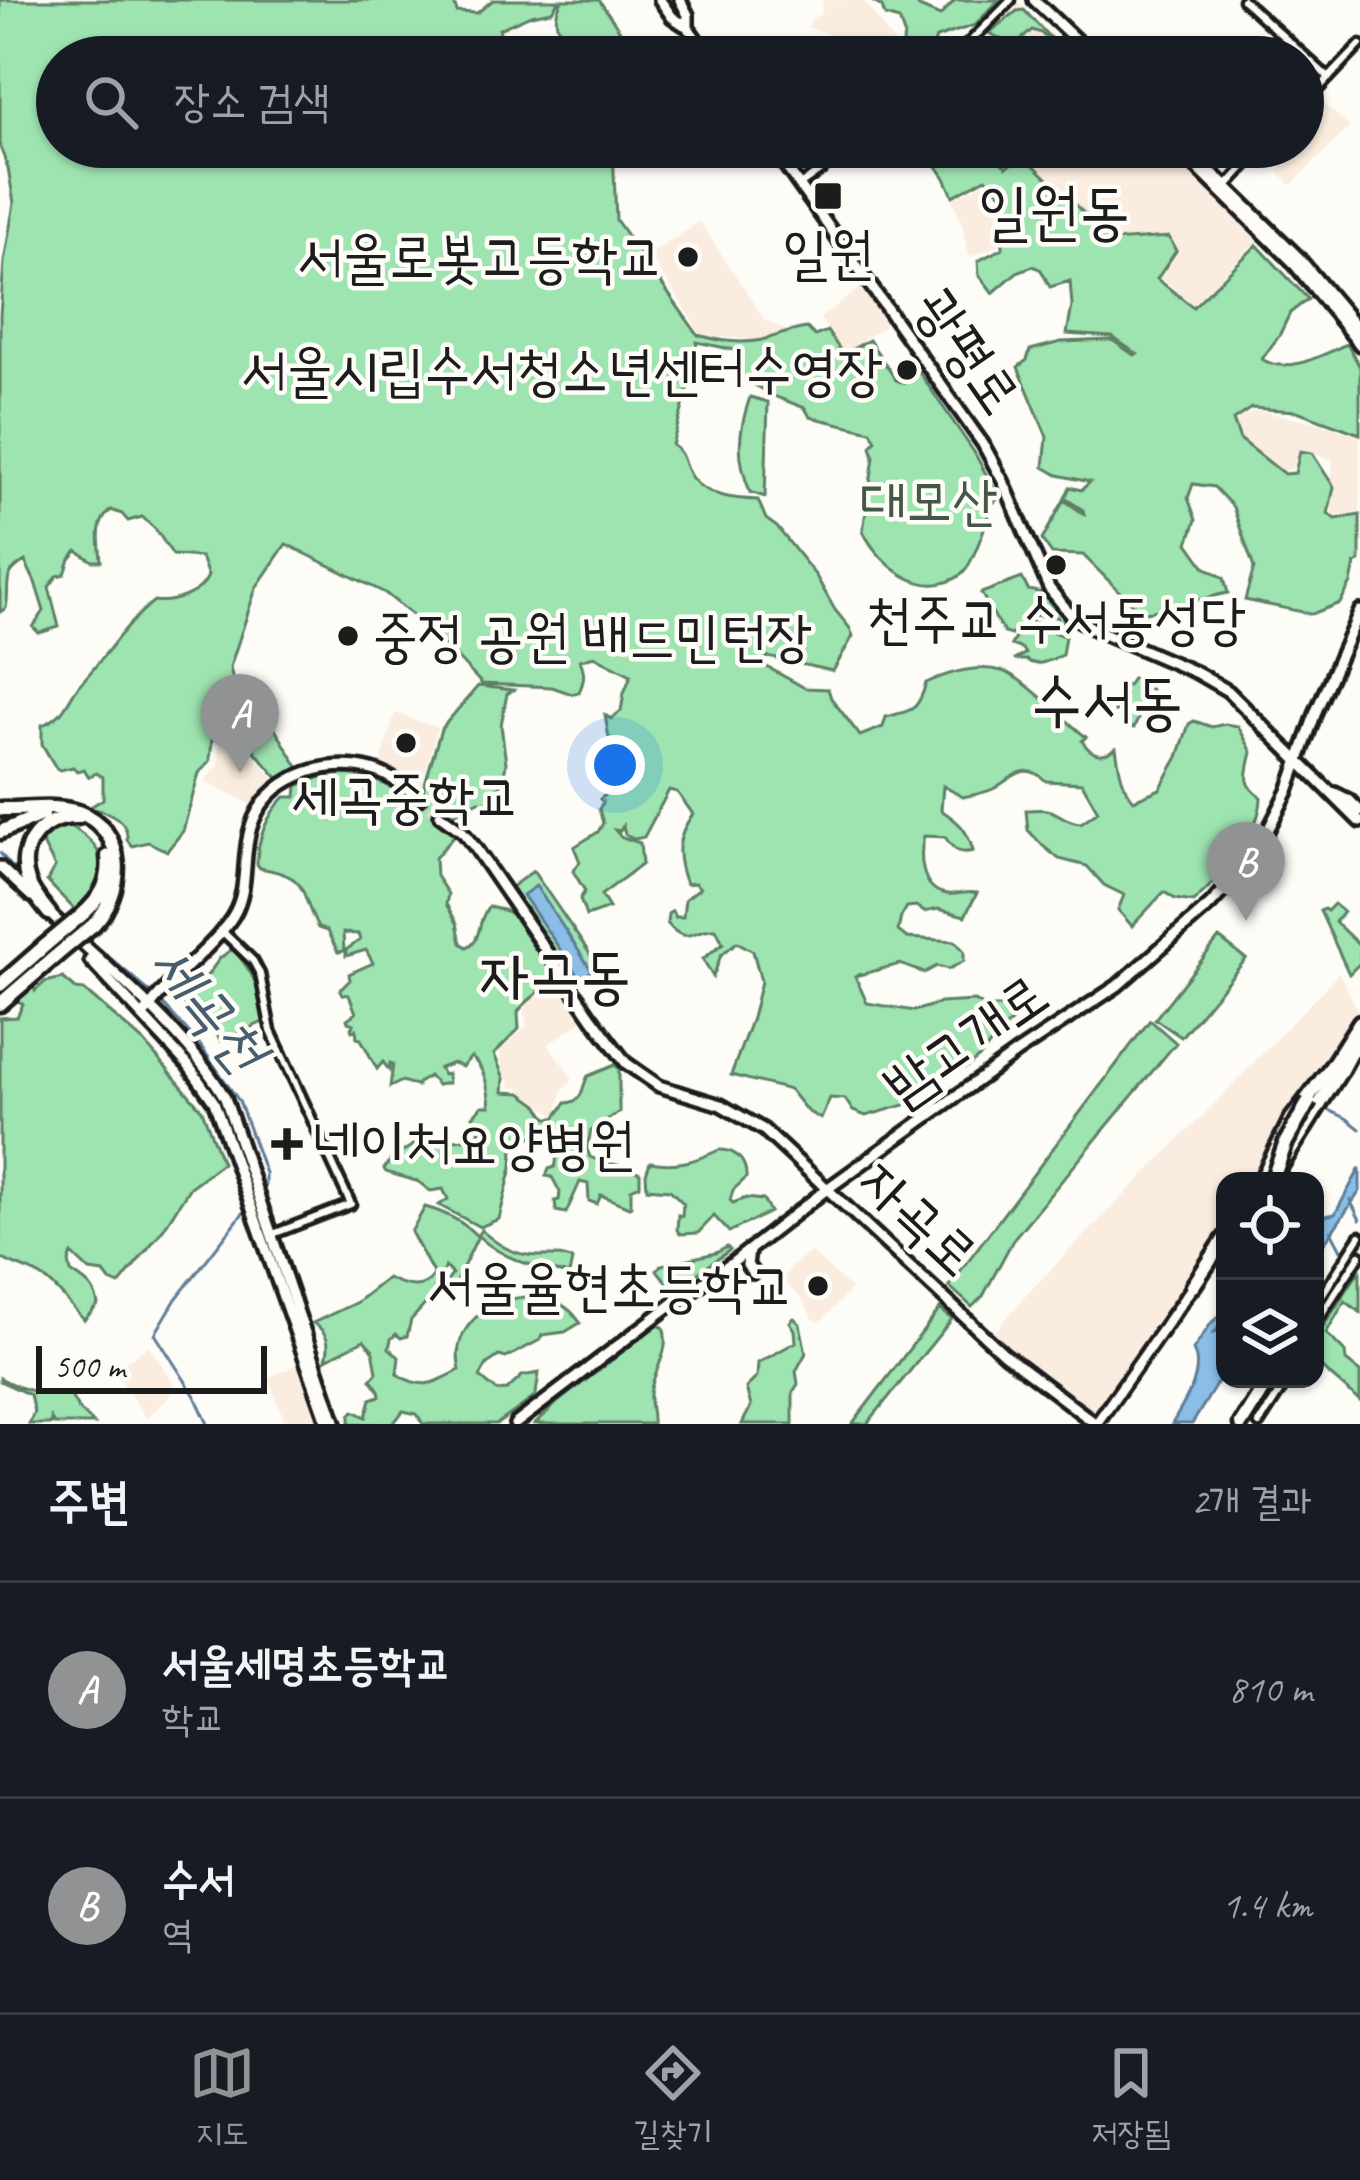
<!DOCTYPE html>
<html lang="ko">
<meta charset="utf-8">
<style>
:root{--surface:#171b24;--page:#242831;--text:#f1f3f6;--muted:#9ea1a6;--line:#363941;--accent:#919294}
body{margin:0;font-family:Caveat,"Poor Story",sans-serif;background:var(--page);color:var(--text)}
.controls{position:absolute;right:36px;bottom:36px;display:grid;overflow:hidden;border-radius:24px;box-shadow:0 3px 9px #0004}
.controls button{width:108px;height:108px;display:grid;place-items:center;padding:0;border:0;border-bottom:3px solid var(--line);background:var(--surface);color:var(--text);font:60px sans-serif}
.scale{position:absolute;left:36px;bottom:30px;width:231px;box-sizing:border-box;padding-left:12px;border:6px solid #1c1c1c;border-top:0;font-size:33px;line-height:42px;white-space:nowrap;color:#1c1c1c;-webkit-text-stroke:9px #fdfcf7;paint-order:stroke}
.you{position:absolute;left:615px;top:765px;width:42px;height:42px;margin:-30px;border:9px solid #fff;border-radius:50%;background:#1a73e8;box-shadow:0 0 0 18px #1a73e833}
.badge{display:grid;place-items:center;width:78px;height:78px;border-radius:50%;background:var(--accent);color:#fff;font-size:39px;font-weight:700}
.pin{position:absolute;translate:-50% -99px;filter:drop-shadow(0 3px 6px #0008)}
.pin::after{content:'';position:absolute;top:63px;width:42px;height:36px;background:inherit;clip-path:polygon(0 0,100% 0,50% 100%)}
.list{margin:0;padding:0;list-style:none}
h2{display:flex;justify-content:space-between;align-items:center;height:156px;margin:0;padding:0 48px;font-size:51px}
h2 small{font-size:39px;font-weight:400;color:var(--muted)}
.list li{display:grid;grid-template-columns:78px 1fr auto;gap:36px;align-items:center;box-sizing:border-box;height:216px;padding:0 48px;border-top:3px solid var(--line)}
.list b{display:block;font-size:45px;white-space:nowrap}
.list p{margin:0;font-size:39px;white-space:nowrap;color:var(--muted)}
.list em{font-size:39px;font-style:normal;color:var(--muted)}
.icon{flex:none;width:66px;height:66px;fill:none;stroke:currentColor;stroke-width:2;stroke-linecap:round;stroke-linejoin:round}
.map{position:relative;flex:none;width:1360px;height:1424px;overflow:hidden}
.search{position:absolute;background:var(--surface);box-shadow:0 3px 9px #0004;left:36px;right:36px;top:36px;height:132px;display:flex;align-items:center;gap:30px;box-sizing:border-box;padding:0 42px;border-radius:66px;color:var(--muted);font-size:45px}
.sheet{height:588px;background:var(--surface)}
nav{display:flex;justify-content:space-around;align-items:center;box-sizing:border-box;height:168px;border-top:3px solid var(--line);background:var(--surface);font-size:33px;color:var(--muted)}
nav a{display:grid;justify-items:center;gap:6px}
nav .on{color:var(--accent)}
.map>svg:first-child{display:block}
.built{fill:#faecde}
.green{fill:#9ee4b1;stroke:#5d8066;stroke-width:3}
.water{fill:#8abee7;stroke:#5e7d96;stroke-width:3}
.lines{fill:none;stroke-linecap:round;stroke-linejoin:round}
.stream{stroke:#5e7d96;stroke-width:3}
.major-tunnel{stroke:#dbdad6;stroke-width:9;stroke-dasharray:9 4.5;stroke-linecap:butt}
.minor-casing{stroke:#1c1c1c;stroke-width:15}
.major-casing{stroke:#1c1c1c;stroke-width:18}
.highway-casing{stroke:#1c1c1c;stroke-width:21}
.minor{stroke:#fdfcf7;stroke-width:6}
.major{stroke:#fdfcf7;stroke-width:9}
.highway{stroke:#fdfcf7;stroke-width:12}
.highway-bridge-casing{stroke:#1c1c1c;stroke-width:21;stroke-linecap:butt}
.highway-bridge{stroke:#fdfcf7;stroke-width:12}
.poi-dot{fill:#1c1c1c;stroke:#fdfcf7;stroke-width:4.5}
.labels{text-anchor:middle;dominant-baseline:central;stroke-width:9;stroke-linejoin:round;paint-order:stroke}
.poi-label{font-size:57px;fill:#1c1c1c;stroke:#fdfcf7}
.street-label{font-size:57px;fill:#1c1c1c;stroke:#fdfcf7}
.park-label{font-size:57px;fill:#435849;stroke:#fdfcf7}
.water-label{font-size:60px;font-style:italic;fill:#485d6d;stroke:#fdfcf7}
.quarter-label{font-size:63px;fill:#1c1c1c;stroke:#fdfcf7}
</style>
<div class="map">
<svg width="1360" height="1424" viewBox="0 0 1360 1424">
<rect width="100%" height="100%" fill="#fdfcf7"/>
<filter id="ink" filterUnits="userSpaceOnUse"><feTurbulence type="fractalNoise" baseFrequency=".00833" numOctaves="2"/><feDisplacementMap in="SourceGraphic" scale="24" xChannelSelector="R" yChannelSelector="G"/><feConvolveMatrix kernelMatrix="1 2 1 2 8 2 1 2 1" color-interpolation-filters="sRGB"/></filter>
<g filter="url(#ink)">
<path class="built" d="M823 0H863L904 57H853L841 39 808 27 813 18 821 14Z
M1018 2 1073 57H963Z
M1316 96 1350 127 1291 185 1278 172 1303 147V110Z
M985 147H1164L1258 240 1193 304 1108 236Z
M986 182 997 203 1001 244 969 257 960 216 952 199Z
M700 222 765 320 787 331 772 339 759 340 706 336 697 331 693 320 649 255Z
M863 286 889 323 843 353 820 318Z
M1257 411 1307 420 1360 436V513L1333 516 1331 505 1333 460 1299 449 1293 469 1282 471 1235 432V416Z
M395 713 437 728 422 786 380 766Z
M235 734 275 780 252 805 205 781 219 765 218 747Z
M1339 973 1360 1015 1273 1140 1259 1181H1225V1231L1095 1414 1040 1373 993 1334 1029 1292 1224 1094Z
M560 979 585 1015 584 1020 548 1044 573 1079 563 1090 556 1116 517 1087 512 1088 502 1068 500 1051 527 1026 524 1010 531 999Z
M811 1252 851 1289 823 1319 818 1321 812 1318 803 1300 786 1284 784 1278 790 1268Z
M149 1346 177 1389 146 1418 114 1369Z
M299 1364 321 1424H286L268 1378Z"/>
<path class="green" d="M0 0H453L457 12 477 13 493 0H559L552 11 531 15 499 29 503 42 515 57H57V147H613L616 220 698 335C719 341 747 345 769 338 782 334 793 330 807 328L815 336 827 331 843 354 869 340 896 380 904 383 919 372 974 452 999 498 990 506C989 519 971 567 962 574 924 603 879 564 863 531L874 457 871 446 876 440 871 431 810 417 805 408 776 397 735 374V350L697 342 687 393 672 445C686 454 682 464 692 478 706 497 736 499 758 500L766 519 777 527 816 576 835 610 849 627 853 636 833 671 768 657 760 663 805 688 828 689 831 698 860 736 883 727 886 717C913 710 918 711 926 683 948 673 977 664 1002 671 1024 677 1065 721 1086 737L1082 741C1092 756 1102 758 1116 748 1119 766 1121 786 1134 800L1160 789 1178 757 1189 724 1194 721 1212 727 1225 724 1238 726 1252 752C1248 772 1241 784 1261 797 1261 833 1219 879 1193 902L1175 899 1164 892 1132 926 1118 910 1124 895 1104 885 1087 866 1059 859 1043 846 1028 830 1026 810C1034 810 1043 808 1051 811 1063 816 1067 822 1081 823L1098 811 1082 783 1046 781C1024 760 1013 778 993 789 984 793 973 795 963 797L943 786 941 810C959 822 967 829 973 851 958 855 953 849 945 837L924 836C919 855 920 891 947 894 958 895 966 891 977 893L965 916 938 909 924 912 916 906 907 907 901 917 898 931 907 938 955 941 964 951V961L949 969 937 966 924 973 900 964 855 976 867 1003 914 1011 940 1003 974 1001 985 1007H1006L1013 1012V1020L994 1039 982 1055 967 1067 925 1081 916 1095 905 1105 866 1116 853 1111 845 1099 830 1098 821 1119 807 1111 790 1090 731 1075 752 1018 761 981 753 951 737 942 721 955 713 977 703 959 723 943 716 929C694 927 687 948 667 923L668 914 672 911 675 917H683L685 899 700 888 695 883 686 884C676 857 675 838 693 814L677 792 669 790 644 837 635 839 625 834 623 826 620 831 615 830 621 837 640 843 642 864 601 895 609 908 586 916 580 899 585 891 573 871 580 862 574 847 598 832 603 823 599 809 603 802 600 799 633 771 628 746 609 738 605 715 611 719 621 711 624 693 631 675 594 656 580 660C585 672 585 679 579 692L572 694 552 687 482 684 429 628 385 593 286 544 256 588 230 667 237 700 245 707 243 726 230 727 212 740 210 761 199 773 183 831 167 851 148 842 132 846 127 840C129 819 107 811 89 808L103 799V777L96 773 89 777 84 769 77 771 73 767 60 770 56 768 42 744V725C66 717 67 699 81 683 106 656 125 624 154 601 172 604 201 594 208 576L201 557 173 555 156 530 142 517 128 521 122 514 111 510C94 524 100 542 101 561H93L77 551 70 559 65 574 57 576 49 587 59 627 39 633 33 627 44 611 35 582 25 561C0 576 11 583 6 608L0 612V315L4 262 14 203 8 168 0 147Z
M562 0H599L638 57C605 57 536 46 562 0Z
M870 0H914L919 7 940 16 955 0H999L975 25 936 38 929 57H905L902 54 904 34 899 20 885 16 882 7Z
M1024 10 1051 39 1049 41 1041 33 1032 30 1014 46 989 33 1017 11Z
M924 147H980L1007 167 1022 154 1113 241 1169 237 1176 251 1157 279 1193 307 1257 245 1308 299 1290 313 1279 336 1262 359C1286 376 1324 354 1347 344L1360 367V434L1297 411 1251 408 1233 420 1240 439 1284 474 1295 473 1300 451 1312 453 1334 487 1328 514 1336 519 1360 515V561L1355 564 1351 583 1340 603 1312 614 1245 600 1254 568 1233 507 1214 487 1193 484 1188 498 1196 520 1188 543 1205 567 1224 578 1228 593C1198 598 1170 611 1140 612L1083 555 1052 554 1042 540 1064 500 1084 514 1083 510 1065 498 1070 487 1081 490 1090 482 1058 475 1044 467 1047 437 1018 367 1027 360 1030 350 1061 342 1112 340 1134 355 1137 354 1112 337 1067 334 1072 306 1070 281 1050 287 1041 270 1033 266 1017 272 993 293 979 275 978 261 1003 248 1002 194 986 178 953 196 945 178Z
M750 397 768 402 765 497 750 492C736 456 738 433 750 397Z
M1022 578 1028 590 1043 593 1055 609 1069 620 1064 621 1063 626 1057 617 1031 615 1025 621C1039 620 1050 634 1065 636L1062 655C1051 660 1036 668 1026 660H1014L1025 654 1022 649 1011 645 1021 627 1011 635 1004 633 981 593Z
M1132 678 1147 684 1151 690 1134 728 1123 723 1128 717V711L1122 709 1115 712 1114 709 1125 696 1120 685 1127 686Z
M478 686 513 690 507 694 501 725 506 763 503 782 487 803 479 801 454 814 444 806 437 815 458 831 435 858 436 876 448 894 446 904 457 923 461 943 467 947C483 940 477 918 489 907 496 909 502 909 508 912 521 919 524 932 531 943 540 957 558 966 545 985 538 995 525 1001 518 1012L519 1029 494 1054 504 1078 503 1092 521 1093 538 1105 547 1118H555L566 1103C584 1102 581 1088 588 1076L615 1065 619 1069V1112L591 1131 587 1149 590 1157C607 1165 624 1164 640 1173V1185L631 1189V1206L629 1207 601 1195 597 1204 589 1201 588 1184 580 1182 566 1213 556 1211 555 1201 559 1200 560 1192 552 1177 546 1176 549 1169 555 1167C559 1155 554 1141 543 1135L524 1138 513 1149 512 1167 499 1219 480 1227 439 1205 448 1199 443 1189 430 1191 419 1182 386 1172 384 1169 392 1158 427 1137 431 1136 437 1141 444 1138C453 1142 471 1139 479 1133L480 1125 473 1116 482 1106H490C488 1088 486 1069 471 1057L462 1067 453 1063 439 1068 443 1075 447 1074 448 1083 437 1085 429 1076 418 1083 417 1086 402 1081 390 1087 393 1064 390 1063 389 1070 383 1062 377 1069 361 1039 357 1038 356 1029 352 1031 351 1028 354 1024 348 1022 347 1019 356 1013 349 995 342 994 340 990 350 980 349 974 373 963 366 950 346 956V950L360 940 358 934 343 933 344 951 338 952 327 931 318 928C298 891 312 877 260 868L257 864C257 840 267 814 285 797H296L297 786C345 764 375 776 418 802L426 793 423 790 441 729Z
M251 708 274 712 272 724 300 770 278 778 239 733 249 724Z
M61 822C110 844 113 874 78 913L47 881 55 867 39 836Z
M533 871 601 970 576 984 511 887Z
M1334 904 1343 912 1335 922 1357 943 1360 941V963L1349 974 1320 911 1324 909 1327 911Z
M1219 938 1246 959 1181 1037 1155 1019Z
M232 949C253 970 261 991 265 1021L221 1041 200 1010 185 1004 177 996C180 981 194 977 207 976L220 958Z
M63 978 76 989 84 990 144 1042 202 1110 222 1163 190 1187 164 1228 119 1285 110 1281 104 1273 90 1271 72 1254 69 1262 71 1272C86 1282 95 1287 98 1305L84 1320C70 1306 60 1290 44 1278 30 1268 14 1267 0 1257V1018L17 1017 23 1004 18 1001 21 992 33 983 35 991 45 982Z
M1150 1020 1176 1043 1014 1238 983 1296 972 1307 949 1286Z
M719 1150C735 1149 747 1161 746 1178L733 1190 730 1200 733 1203 746 1198 763 1200 770 1212 729 1232 714 1216 698 1233 680 1234 677 1230 678 1215 682 1216 683 1203 670 1190 647 1188 646 1174 650 1162C677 1167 695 1161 719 1150Z
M425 1207C444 1212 463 1222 477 1236L481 1230C500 1247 517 1257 544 1256 556 1256 561 1255 572 1260L569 1275C534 1267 504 1260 478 1236L454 1286 450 1289 446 1284 452 1274 445 1267 430 1299 411 1320 407 1336 401 1338 396 1334 391 1339 389 1348 399 1357 397 1374C423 1391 435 1383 460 1370 443 1303 550 1271 580 1323L565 1332 542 1335 540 1340 506 1358 499 1356 487 1364 480 1377 497 1391 507 1390 522 1376 539 1373 536 1394 532 1399 497 1424H423L417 1414 403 1411 393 1424H350V1415L354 1411 366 1417 371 1399 380 1396 379 1390 371 1379 377 1372 373 1350 364 1340 326 1359C331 1342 327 1332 313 1323L357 1302 387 1278C404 1286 422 1292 434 1275L411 1232Z
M727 1247 730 1250 676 1289H672L657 1270 661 1265 716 1253Z
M1360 1270V1312L1345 1301 1326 1333 1345 1352 1346 1361 1360 1372V1401L1315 1362V1339Z
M940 1309 952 1319 867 1424H852Z
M794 1318 800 1324 806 1353 796 1371 798 1384 793 1392V1424H742L751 1406 746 1388 757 1377 758 1363 796 1342 795 1330 790 1322Z
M657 1325 663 1327C672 1350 653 1370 650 1394 649 1405 653 1413 652 1424H535L559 1401Z
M0 1378C22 1390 44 1397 69 1393L79 1410 94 1424H54L51 1419V1424H29L34 1412 30 1395 0 1381Z"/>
<path class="water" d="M536 886 592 971 580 979 523 895Z
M1360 1168V1191L1327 1239 1315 1252V1218L1335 1214Z
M1225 1311V1320L1214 1333 1219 1332 1225 1324V1370L1192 1424H1172C1184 1403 1205 1373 1193 1350L1212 1322Z"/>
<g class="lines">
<path class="stream" d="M0 853 22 879
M47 901 66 920
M87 938 152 994
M160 1001 198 1042 239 1101 265 1173V1185L260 1191
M1326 1109 1346 1118 1360 1129
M1350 1200 1360 1220
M1331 1231 1341 1250
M208 1424 195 1396 155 1334 176 1299 247 1208"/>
<path class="major-tunnel" d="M674 0 684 22
M418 800 440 815"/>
<defs>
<path id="minor" d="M1243 0 1329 78
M955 57 1011 0
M1303 105 1360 45
M800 185 853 147
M1226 187 1263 147
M225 934 253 961 260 974 271 1031 351 1204 273 1234
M1315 1306 1360 1236
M1315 1324 1360 1255
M1259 1424 1288 1379"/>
<path id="major" d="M660 0 672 17 684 25
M680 0 688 15V28
M1034 0 1094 57
M684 22 709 57
M772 147 983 444 1003 481 1049 588 1071 615 1094 629 1197 673 1228 691 1360 822
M1176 147 1291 260 1360 345
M1186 147 1298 257 1360 331
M1335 793 1349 800 1360 811
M440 815 462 831 474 846 592 1018 626 1063 659 1086 721 1105 764 1130 1004 1354 1096 1424
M0 867 31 896
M48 912C103 964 188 1033 225 1098L336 1424
M90 960 188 1065 214 1102 328 1424
M146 1012C170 977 210 952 233 916 250 888 241 857 251 827 266 778 325 757 372 770 390 775 405 787 420 798
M749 1251 747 1265 753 1273
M515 1424 675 1302 731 1264 827 1189 1016 1053 1117 986 1210 905 1242 870 1265 836 1288 791 1317 709 1360 611
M1096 1424 1193 1286"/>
<path id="highway" d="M0 809C25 810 54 804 78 812 128 830 126 892 93 925
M0 832 43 814
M49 913C41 903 32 893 28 881 15 846 44 815 78 817
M82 915C101 898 111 882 108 856
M0 985 47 944
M0 1004 58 954
M1328 1072 1360 1022
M1280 1167 1340 1072 1360 1035
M1261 1181 1291 1120 1332 1066
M1193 1286 1225 1238
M1241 1424 1269 1379"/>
</defs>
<use href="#minor" class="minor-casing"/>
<use href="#major" class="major-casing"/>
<use href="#highway" class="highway-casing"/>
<use href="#minor" class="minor"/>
<use href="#major" class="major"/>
<use href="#highway" class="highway"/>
<defs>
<path id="highway-bridge" d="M47 944 82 915
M58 954 93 925
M1272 1181 1286 1142 1309 1101"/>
</defs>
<use href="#highway-bridge" class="highway-bridge-casing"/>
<use href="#highway-bridge" class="highway-bridge"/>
</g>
</g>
<g class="poi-dot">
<rect x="813" y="181" width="30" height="30" rx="6"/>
<circle cx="688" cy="257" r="12"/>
<circle cx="907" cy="370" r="12"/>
<circle cx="1056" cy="565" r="12"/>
<circle cx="348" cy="636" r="12"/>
<circle cx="406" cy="743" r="12"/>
<path d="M281 1126h12v12h12v12h-12v12h-12v-12h-12v-12h12z"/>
<circle cx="818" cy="1286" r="12"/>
</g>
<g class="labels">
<g class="poi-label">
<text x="828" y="253">일원</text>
<text x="664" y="257" text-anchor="end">서울로봇고등학교</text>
<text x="883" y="370" text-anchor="end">서울시립수서청소년센터수영장</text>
<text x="1056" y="619">천주교 수서동성당</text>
<text x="372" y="636" text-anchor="start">중정 공원 배드민턴장</text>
<text x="406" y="797">세곡중학교</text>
<text x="314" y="1144" text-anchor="start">네이처요양병원</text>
<text x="794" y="1286" text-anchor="end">서울율현초등학교</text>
</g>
<g class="street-label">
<text transform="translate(968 351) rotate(55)">광평로</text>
<text transform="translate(966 1040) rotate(-35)">밤고개로</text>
<text transform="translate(919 1218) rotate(43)">자곡로</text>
</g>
<g class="park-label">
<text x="929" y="501">대모산</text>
</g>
<g class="water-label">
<text transform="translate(208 1007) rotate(50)">세곡천</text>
</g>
<g class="quarter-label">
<text x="1054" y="211">일원동</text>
<text x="1107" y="701">수서동</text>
<text x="555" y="975">자곡동</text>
</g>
</g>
</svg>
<div class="controls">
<button><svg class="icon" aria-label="locate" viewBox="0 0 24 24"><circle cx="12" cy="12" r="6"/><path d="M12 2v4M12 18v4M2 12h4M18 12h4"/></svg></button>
<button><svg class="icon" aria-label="layers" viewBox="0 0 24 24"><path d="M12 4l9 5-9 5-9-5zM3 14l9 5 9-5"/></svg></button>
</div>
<div class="scale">500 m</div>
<div class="you"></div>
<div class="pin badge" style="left:240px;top:773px">A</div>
<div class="pin badge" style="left:1246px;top:921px">B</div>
<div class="search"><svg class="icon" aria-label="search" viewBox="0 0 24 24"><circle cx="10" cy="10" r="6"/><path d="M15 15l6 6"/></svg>장소 검색</div>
</div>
<section class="sheet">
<h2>주변<small>2개 결과</small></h2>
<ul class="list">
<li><span class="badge">A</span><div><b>서울세명초등학교</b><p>학교</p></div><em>810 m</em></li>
<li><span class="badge">B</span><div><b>수서</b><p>역</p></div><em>1.4 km</em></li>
</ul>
</section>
<nav>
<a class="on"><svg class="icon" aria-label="map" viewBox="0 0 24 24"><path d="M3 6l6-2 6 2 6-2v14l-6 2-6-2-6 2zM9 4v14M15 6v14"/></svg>지도</a>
<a><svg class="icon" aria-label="directions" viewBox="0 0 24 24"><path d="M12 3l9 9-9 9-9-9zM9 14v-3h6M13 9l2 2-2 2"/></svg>길찾기</a>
<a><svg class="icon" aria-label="saved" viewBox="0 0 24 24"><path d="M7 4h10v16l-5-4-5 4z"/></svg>저장됨</a>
</nav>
